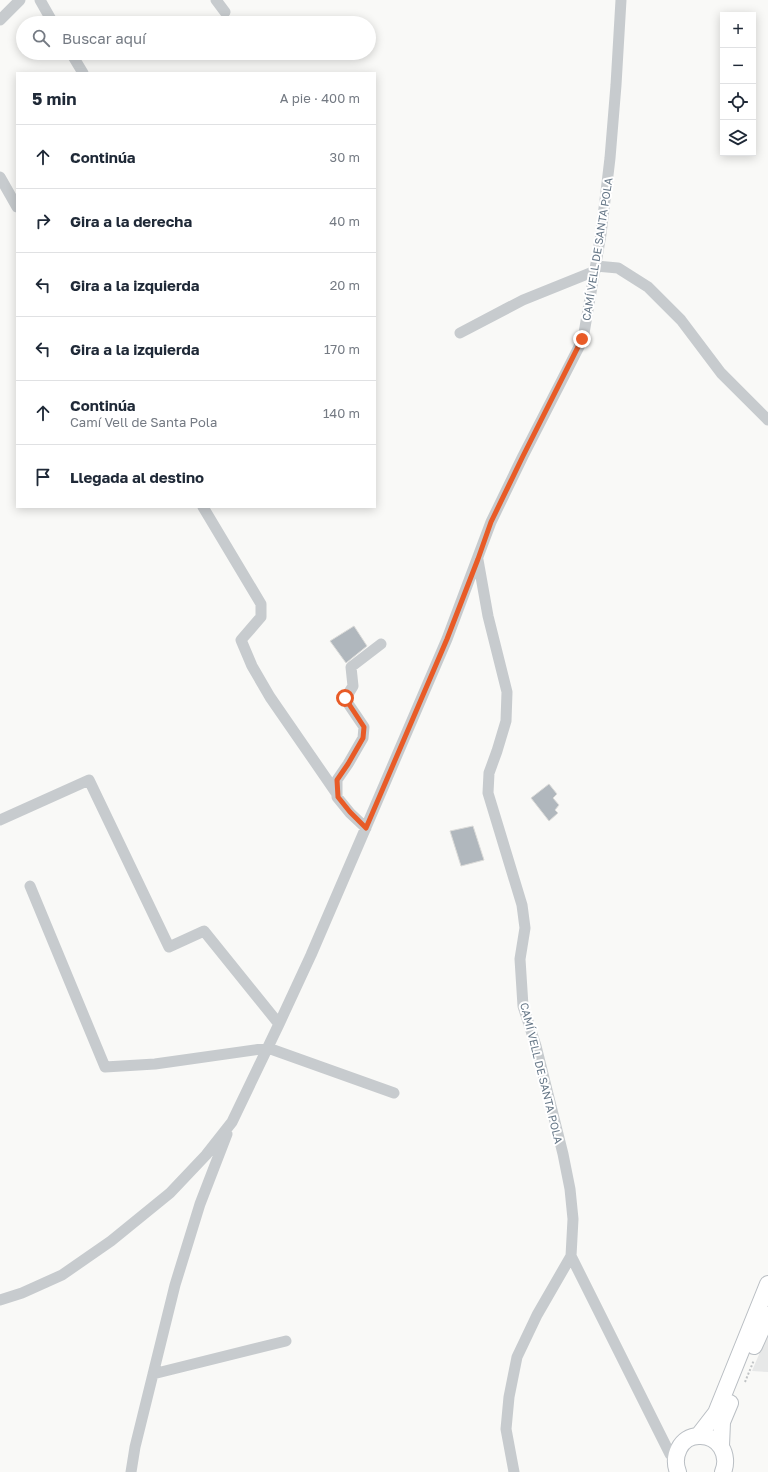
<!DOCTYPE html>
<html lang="es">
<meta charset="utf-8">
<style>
:root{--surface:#fff;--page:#f2f2f3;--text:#1f2937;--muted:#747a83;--line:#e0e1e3}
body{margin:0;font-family:"Golos Text",sans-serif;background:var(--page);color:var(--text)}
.controls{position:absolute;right:12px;top:12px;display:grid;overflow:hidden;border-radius:0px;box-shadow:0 2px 10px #0003}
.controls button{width:36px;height:36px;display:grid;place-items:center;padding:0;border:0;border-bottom:1px solid var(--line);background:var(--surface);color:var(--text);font:20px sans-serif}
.stop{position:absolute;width:12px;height:12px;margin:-9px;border:3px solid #e85b27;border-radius:50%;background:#fff}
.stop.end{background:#e85b27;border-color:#fff;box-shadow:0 1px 4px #0008}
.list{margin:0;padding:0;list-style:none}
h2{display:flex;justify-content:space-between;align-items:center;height:52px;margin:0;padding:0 16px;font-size:17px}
h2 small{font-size:13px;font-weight:400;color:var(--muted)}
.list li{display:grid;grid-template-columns:26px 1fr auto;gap:12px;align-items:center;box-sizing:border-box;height:64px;padding:0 16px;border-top:1px solid var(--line)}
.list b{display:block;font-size:15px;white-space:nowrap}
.list p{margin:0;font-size:13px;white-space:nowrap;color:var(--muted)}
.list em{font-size:13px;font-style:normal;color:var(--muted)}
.icon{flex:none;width:22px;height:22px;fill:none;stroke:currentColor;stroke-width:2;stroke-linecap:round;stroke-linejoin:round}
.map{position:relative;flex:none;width:768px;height:1472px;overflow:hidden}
.search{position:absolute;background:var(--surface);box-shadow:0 2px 10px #0003;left:16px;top:16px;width:360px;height:44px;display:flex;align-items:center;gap:10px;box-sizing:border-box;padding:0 14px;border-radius:22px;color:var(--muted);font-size:15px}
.panel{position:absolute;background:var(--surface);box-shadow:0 2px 10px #0003;left:16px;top:72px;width:360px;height:436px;border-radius:0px}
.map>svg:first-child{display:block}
.built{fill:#e7e8e8}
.building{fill:#b0b7bd;stroke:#dbdbd9}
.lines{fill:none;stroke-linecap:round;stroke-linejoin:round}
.secondary-casing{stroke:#b9bec3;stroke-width:18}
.path{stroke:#c0c3c5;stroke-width:2;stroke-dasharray:2 2;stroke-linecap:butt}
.street{stroke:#c7cbce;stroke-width:11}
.secondary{stroke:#fff;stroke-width:16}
.route{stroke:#e85b27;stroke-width:5}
.labels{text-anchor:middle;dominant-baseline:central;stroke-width:4;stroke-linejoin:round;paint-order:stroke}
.street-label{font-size:11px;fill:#677888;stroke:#fff}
</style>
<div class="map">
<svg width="768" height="1472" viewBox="0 0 768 1472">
<rect width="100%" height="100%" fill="#f9f9f7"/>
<path class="built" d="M768 1333V1372L752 1371Z"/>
<path class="building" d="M354 626 367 646 346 663 330 641Z
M549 784 557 794 553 798 559 805 555 810 558 813 549 821 531 798Z
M473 826 484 860 461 866 450 831Z"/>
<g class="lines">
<defs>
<path id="secondary" d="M754 1346 768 1315
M699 1435 716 1413 768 1284
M721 1446 722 1422 730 1403
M678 1472C672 1457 680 1436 699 1436 719 1435 730 1455 723 1472"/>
</defs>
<use href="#secondary" class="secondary-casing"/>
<path class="path" d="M745 1382 754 1360"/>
<path class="street" d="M40 0 53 23
M216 0 225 12
M0 20 20 0
M71 53 83 73
M0 177 17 207
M596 266 618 268 648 287 681 320 721 373 768 420
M460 333 523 300 595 271
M203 507 261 604V617L241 640 252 666 270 697 337 794
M478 560 488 616 507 692 506 721 497 751 489 773 488 793 522 905 525 928 520 959 523 1006 536 1046 563 1154 570 1189 573 1219 571 1256 537 1315 517 1357 509 1397 506 1429 514 1472
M0 820 89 780 169 947 204 931 279 1024
M366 828 350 813 337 797V780L348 764 363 738 364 727 345 699 353 686 351 667 381 644
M30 886 105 1067 155 1064 268 1048 394 1093
M571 1256 670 1454 676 1460
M0 1300 22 1293 62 1275 111 1241 170 1193 206 1155 232 1122 279 1024 311 955 447 639 491 522 523 456 583 339 601 234 610 158 616 85 621 0
M153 1374 286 1341
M131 1472 135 1447 175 1285 200 1204 227 1134"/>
<use href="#secondary" class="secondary"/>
</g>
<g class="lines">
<path class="route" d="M345 698 364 727 363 738 348 764 337 780 338 797 350 812 366 828 447 639 478 559 491 522 523 456 582 339"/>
</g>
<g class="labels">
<g class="street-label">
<text transform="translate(597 249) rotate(-81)">CAMÍ VELL DE SANTA POLA</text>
<text transform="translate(542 1073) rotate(76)">CAMÍ VELL DE SANTA POLA</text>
</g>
</g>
</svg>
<div class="controls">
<button>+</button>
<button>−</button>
<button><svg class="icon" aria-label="locate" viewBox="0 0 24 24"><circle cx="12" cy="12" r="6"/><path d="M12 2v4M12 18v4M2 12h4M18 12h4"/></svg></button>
<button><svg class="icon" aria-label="layers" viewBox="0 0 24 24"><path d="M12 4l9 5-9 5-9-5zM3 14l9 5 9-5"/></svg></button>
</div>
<div class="stop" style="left:345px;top:698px"></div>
<div class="stop end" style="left:582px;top:339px"></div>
<div class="search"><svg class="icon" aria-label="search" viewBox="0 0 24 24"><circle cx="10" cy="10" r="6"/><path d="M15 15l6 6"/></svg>Buscar aquí</div>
<section class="panel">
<h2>5 min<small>A pie · 400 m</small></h2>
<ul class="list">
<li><svg class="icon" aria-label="ahead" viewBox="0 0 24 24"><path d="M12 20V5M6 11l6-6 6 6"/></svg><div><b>Continúa</b></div><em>30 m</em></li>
<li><svg class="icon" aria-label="right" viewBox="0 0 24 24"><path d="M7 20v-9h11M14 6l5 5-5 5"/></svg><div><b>Gira a la derecha</b></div><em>40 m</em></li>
<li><svg class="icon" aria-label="left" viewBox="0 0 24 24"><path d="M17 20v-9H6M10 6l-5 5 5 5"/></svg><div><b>Gira a la izquierda</b></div><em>20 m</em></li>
<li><svg class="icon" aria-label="left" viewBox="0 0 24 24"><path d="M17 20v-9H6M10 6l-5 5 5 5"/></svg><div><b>Gira a la izquierda</b></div><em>170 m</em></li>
<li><svg class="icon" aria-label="ahead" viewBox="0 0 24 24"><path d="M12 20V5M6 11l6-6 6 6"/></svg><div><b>Continúa</b><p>Camí Vell de Santa Pola</p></div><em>140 m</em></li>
<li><svg class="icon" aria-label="arrive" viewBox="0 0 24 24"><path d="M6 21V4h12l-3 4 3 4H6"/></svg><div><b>Llegada al destino</b></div></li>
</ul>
</section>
</div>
